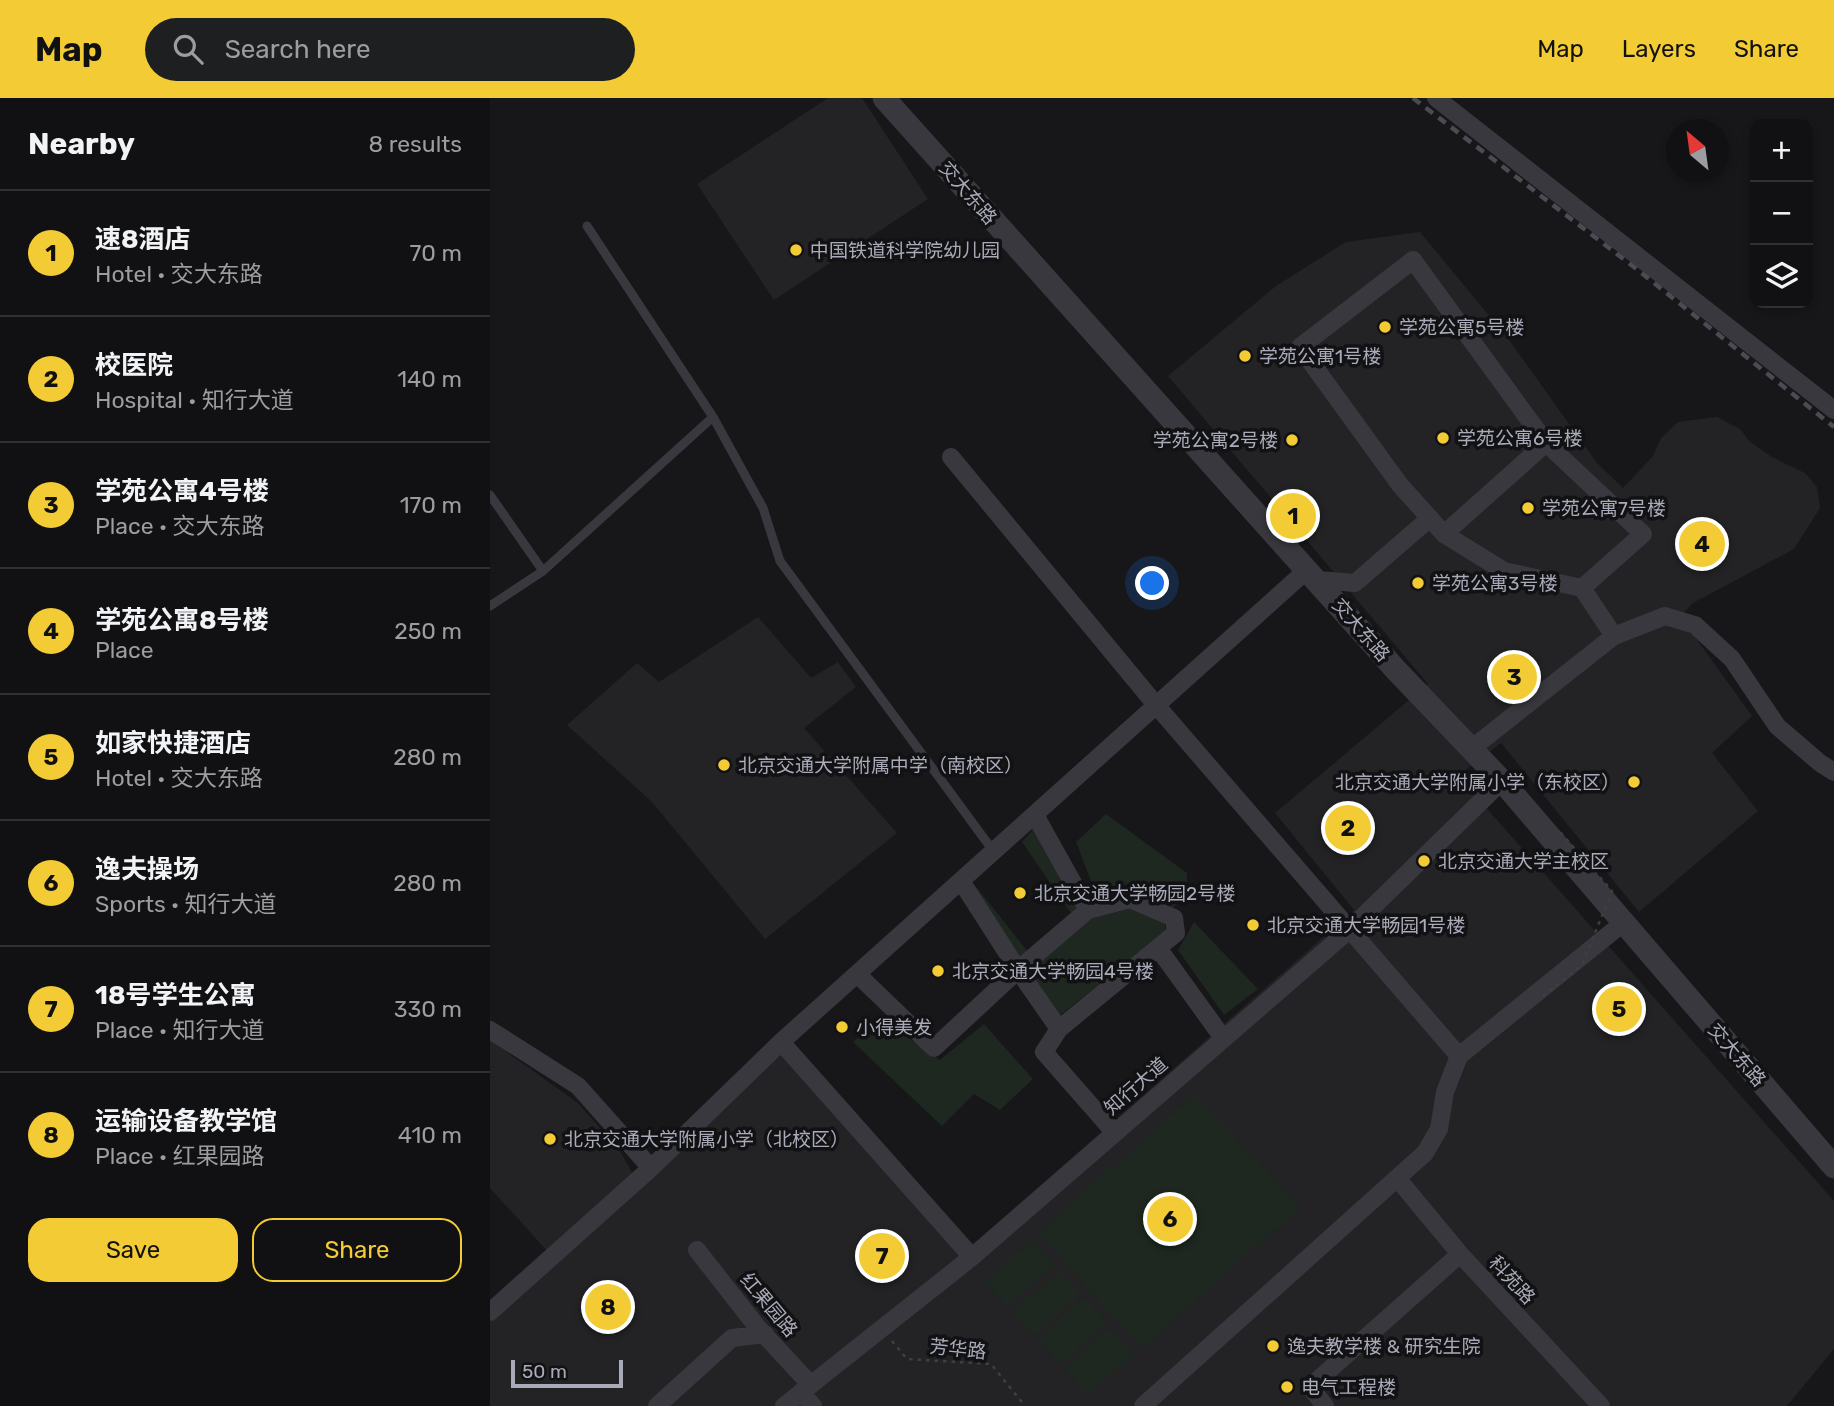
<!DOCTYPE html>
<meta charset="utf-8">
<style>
:root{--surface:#111113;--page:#1e1f21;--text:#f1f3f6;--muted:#9c9da0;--line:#303133;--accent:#f3cb34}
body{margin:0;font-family:Rubik,"Noto Sans SC",sans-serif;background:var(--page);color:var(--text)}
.controls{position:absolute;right:21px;top:21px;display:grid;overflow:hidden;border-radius:14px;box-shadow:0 4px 10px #0003}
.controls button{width:63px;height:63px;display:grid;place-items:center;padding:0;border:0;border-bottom:2px solid var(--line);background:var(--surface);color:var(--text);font:35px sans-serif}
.compass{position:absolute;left:1176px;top:21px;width:63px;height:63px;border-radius:50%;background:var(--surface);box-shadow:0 4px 10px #0003;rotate:331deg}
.scale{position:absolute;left:21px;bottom:18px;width:112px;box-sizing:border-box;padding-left:7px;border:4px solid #a9abb9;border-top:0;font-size:19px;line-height:24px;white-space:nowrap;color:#a9abb9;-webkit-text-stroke:5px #121214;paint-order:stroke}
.you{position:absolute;left:663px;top:486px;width:24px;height:24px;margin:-18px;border:5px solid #fff;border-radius:50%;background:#1a73e8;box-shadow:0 0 0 10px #1a73e833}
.badge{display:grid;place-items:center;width:46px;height:46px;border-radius:50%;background:var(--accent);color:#111;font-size:23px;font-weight:700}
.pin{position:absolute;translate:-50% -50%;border:4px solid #fff;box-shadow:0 2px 7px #0006}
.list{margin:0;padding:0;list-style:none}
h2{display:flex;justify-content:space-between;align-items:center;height:91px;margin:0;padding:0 28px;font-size:30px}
h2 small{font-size:23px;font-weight:400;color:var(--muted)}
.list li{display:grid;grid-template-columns:46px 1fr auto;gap:21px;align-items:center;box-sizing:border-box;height:126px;padding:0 28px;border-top:2px solid var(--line)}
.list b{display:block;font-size:26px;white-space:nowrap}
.list p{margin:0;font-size:23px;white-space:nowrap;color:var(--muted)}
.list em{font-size:23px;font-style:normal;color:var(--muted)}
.actions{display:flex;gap:14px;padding:21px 28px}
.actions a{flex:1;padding:16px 0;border:2px solid var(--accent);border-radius:21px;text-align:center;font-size:24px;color:var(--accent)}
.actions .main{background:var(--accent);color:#111}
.icon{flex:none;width:38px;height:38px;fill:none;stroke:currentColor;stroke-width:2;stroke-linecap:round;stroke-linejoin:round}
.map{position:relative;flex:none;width:1344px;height:1308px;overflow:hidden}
header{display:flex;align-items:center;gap:42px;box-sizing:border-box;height:98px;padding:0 35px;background:var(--accent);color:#111}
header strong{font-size:33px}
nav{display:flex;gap:38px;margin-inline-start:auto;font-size:24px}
.search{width:490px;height:63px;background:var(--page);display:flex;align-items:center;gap:18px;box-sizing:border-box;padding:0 24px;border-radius:38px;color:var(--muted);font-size:26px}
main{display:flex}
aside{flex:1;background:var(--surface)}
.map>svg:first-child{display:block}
.built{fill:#232326}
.park{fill:#1e2720}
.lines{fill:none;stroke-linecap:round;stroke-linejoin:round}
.path{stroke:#3e3f45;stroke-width:2.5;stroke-dasharray:3.5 5;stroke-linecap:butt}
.service{stroke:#38383e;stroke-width:9}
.minor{stroke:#38383e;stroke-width:18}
.tertiary{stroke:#38383e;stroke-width:23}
.rail{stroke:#4a4b53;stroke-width:4.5;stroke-dasharray:9 7;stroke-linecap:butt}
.path-bridge{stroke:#3e3f45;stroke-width:2.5;stroke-dasharray:3.5 5;stroke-linecap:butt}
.poi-dot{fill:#f3cb34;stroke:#121214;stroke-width:2.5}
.labels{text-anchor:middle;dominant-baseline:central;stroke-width:7;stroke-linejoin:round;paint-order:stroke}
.street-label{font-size:19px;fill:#a9abb9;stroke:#121214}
.poi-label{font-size:19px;fill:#a9abb9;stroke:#121214;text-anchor:start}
</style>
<header>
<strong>Map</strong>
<div class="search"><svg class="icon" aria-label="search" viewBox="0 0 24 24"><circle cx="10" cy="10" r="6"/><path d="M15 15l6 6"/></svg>Search here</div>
<nav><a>Map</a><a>Layers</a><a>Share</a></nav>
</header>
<main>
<aside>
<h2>Nearby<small>8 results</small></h2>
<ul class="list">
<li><span class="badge">1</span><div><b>速8酒店</b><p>Hotel · 交大东路</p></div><em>70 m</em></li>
<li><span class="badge">2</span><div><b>校医院</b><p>Hospital · 知行大道</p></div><em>140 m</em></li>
<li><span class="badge">3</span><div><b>学苑公寓4号楼</b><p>Place · 交大东路</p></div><em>170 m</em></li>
<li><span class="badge">4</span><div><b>学苑公寓8号楼</b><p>Place</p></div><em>250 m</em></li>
<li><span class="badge">5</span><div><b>如家快捷酒店</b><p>Hotel · 交大东路</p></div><em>280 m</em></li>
<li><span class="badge">6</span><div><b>逸夫操场</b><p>Sports · 知行大道</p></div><em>280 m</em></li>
<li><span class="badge">7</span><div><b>18号学生公寓</b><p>Place · 知行大道</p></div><em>330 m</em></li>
<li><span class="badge">8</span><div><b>运输设备教学馆</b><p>Place · 红果园路</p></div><em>410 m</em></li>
</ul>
<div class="actions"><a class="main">Save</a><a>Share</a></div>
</aside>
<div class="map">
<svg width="1344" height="1308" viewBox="0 0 1344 1308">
<rect width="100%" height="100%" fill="#171719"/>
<path class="built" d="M338 0H372L438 101 284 202 207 86Z
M930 134 1017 239 1107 365 1133 390 1163 358 1171 340 1188 324 1227 319 1250 331 1259 343 1282 359 1315 375 1327 389 1330 410 1304 451 1203 505 1180 529 1194 531 1205 539 1262 618 1222 655 1268 713 1149 814 1011 645 968 678 1344 1103V1251L1297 1308H0V1210L59 1155 0 1090V942L88 1005 130 1053 144 1078 291 944 480 1149 864 812 785 715 938 586 678 278 786 188 856 144Z
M268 519 321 580 348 564 366 589 314 630 407 735 275 841 162 704 77 627 147 565 169 584Z"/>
<path class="park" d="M616 716 697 775V795L683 810 643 784 606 796 586 744Z
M545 729 590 806 581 815 532 744Z
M484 786 539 855 530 862 480 791Z
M636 809 674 823 676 833 569 918 536 873 599 818Z
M704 824 768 891 734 917 688 852Z
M392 921 450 962 494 926 543 981 510 1012 484 996 452 1028 363 944Z
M704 997 811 1108 653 1251 547 1135Z
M543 1142 565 1167 518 1208 495 1183Z
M569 1173 591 1197 544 1238 522 1214Z
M594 1199 617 1226 570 1267 548 1241Z
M620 1230 644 1257 598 1297 574 1270Z"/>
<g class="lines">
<path class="path" d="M402 1243 417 1261 501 1266 535 1308"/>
<path class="service" d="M223 319 273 410 290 463 504 754
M0 397 53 473
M0 508 53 473 223 319 97 128"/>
<path class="minor" d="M946 0 1344 312
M1056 345 954 436 1014 473 1092 490 1124 538
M461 359 666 607 969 958
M954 436 910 387 810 249 923 162 1056 345 1153 436 1092 490
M828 482 865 485 940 420
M981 651 1124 538 1175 518 1205 527 1242 561 1287 628 1330 665 1344 674
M545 717 598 812 528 872 569 931 554 954 625 1035
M668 850 733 940
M367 876 444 950 528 872 471 783
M569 931 686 835 684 820 640 801 598 812
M0 932 88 988 161 1070
M291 944 482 1159
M907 1080 970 1156 1111 1308
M207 1152 268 1230 321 1287
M0 1214 161 1070 291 944 818 471
M311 1294 323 1308
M167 1308 242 1240 275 1236
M294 1308 482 1159 858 833 1012 683
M653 1308 935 1055 949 1031 955 994 969 958 1133 825
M835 1308 820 1289 970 1156"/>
<path class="tertiary" d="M394 0 906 572 1012 683 1344 1069"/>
<path class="rail" d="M923 0 1144 169 1344 329"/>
<path class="path-bridge" d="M1053 898 1092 867 1122 793 1070 734"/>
</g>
<g class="poi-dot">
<circle cx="306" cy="152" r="7"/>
<circle cx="895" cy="229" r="7"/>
<circle cx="755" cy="258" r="7"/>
<circle cx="953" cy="340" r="7"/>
<circle cx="802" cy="342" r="7"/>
<circle cx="1038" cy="410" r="7"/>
<circle cx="928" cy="485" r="7"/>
<circle cx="234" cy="667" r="7"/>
<circle cx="1144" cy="684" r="7"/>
<circle cx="934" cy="763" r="7"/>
<circle cx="530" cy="795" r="7"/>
<circle cx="763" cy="827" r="7"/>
<circle cx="448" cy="873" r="7"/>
<circle cx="352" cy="929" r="7"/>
<circle cx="60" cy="1041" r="7"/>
<circle cx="783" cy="1248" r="7"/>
<circle cx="797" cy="1289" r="7"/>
</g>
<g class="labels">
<g class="street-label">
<text transform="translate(478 95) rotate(49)">交大东路</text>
<text transform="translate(871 532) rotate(49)">交大东路</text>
<text transform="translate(1247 957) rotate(49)">交大东路</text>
<text transform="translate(646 988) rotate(-41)">知行大道</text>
<text transform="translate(1022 1182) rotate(47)">科苑路</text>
<text transform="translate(279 1207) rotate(50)">红果园路</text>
<text transform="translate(468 1251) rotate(6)">芳华路</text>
</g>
<g class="poi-label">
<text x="320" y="152">中国铁道科学院幼儿园</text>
<text x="909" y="229">学苑公寓5号楼</text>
<text x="769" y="258">学苑公寓1号楼</text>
<text x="967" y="340">学苑公寓6号楼</text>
<text x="788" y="342" text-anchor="end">学苑公寓2号楼</text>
<text x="1052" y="410">学苑公寓7号楼</text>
<text x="942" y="485">学苑公寓3号楼</text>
<text x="248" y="667">北京交通大学附属中学（南校区）</text>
<text x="1130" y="684" text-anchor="end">北京交通大学附属小学（东校区）</text>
<text x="948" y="763">北京交通大学主校区</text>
<text x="544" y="795">北京交通大学畅园2号楼</text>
<text x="777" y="827">北京交通大学畅园1号楼</text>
<text x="462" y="873">北京交通大学畅园4号楼</text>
<text x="366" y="929">小得美发</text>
<text x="74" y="1041">北京交通大学附属小学（北校区）</text>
<text x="797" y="1248">逸夫教学楼 &amp; 研究生院</text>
<text x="811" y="1289">电气工程楼</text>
</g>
</g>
</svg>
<div class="controls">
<button>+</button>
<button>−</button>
<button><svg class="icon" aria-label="layers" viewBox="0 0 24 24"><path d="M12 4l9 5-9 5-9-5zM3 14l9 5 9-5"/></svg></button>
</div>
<svg class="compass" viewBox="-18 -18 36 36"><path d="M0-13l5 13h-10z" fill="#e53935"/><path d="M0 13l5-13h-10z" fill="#9c9da0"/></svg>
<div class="scale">50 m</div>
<div class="you"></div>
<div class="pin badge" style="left:803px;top:418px">1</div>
<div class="pin badge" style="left:858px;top:730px">2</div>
<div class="pin badge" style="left:1024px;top:579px">3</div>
<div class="pin badge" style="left:1212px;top:446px">4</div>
<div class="pin badge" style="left:1129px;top:911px">5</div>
<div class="pin badge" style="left:680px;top:1121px">6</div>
<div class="pin badge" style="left:392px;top:1158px">7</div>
<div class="pin badge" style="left:118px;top:1209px">8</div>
</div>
</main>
